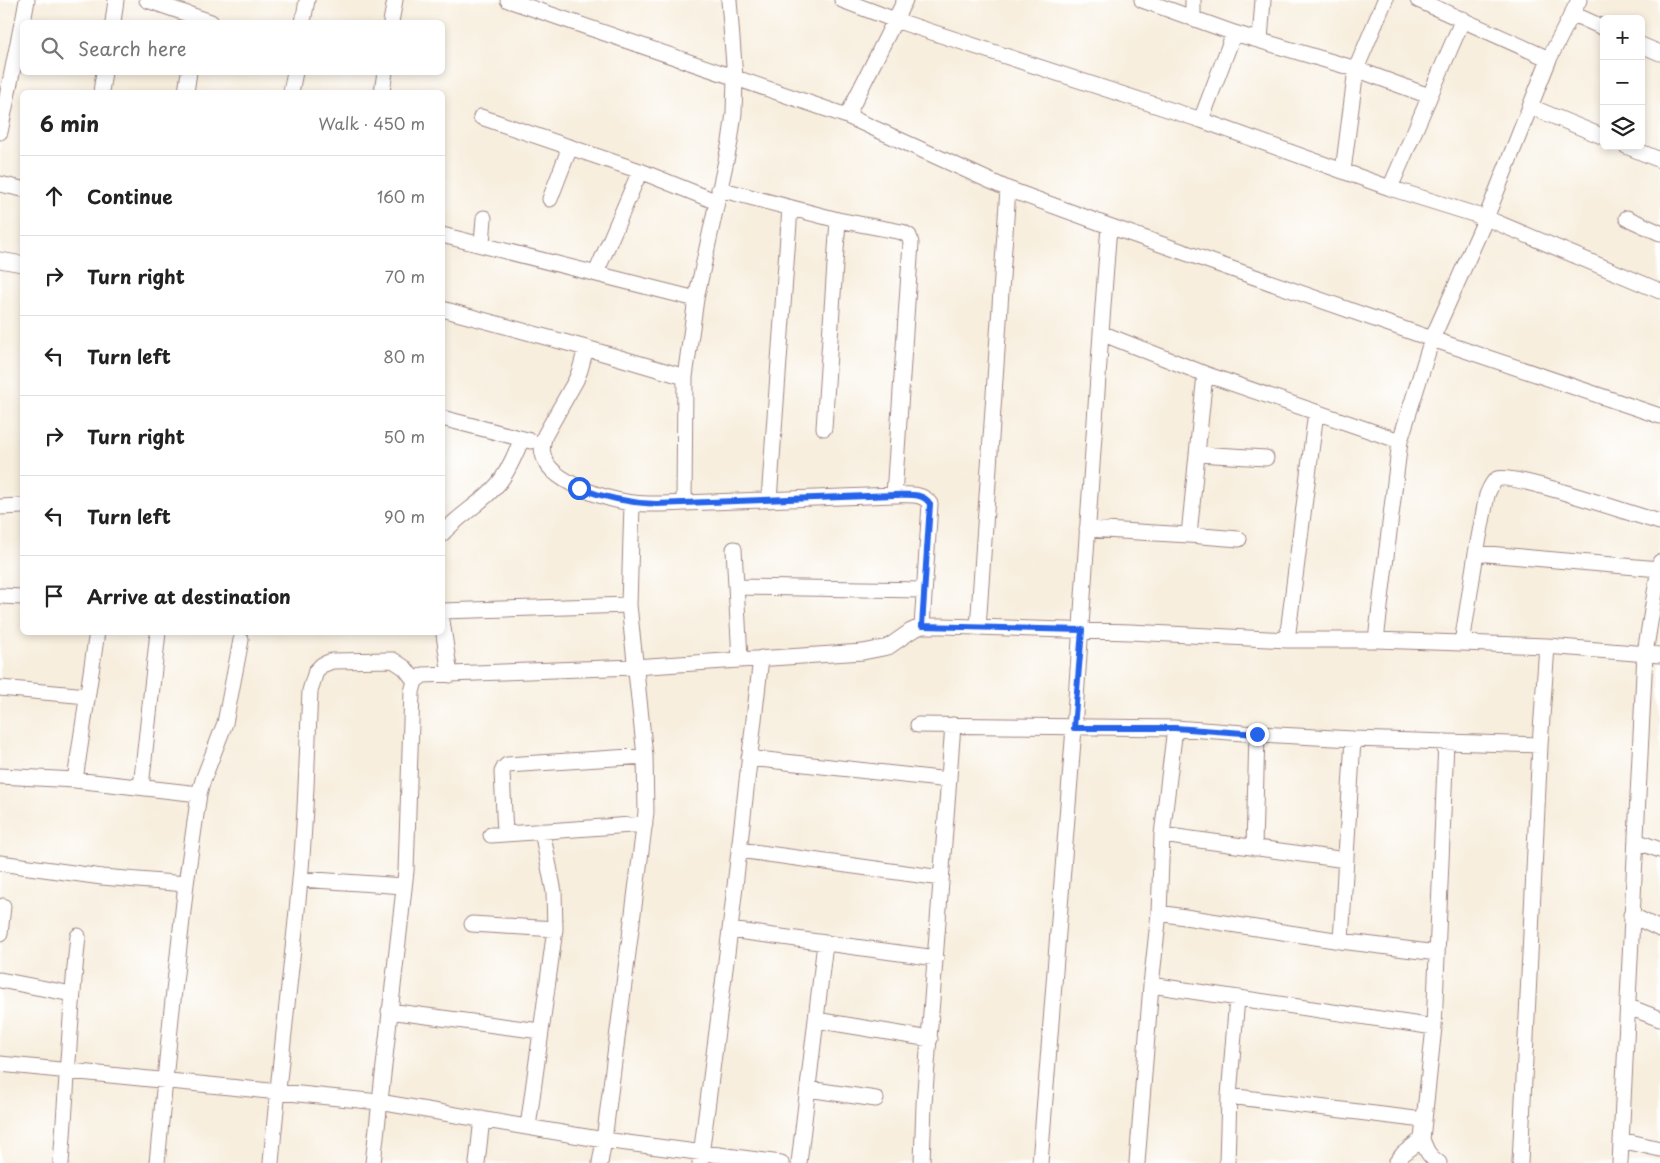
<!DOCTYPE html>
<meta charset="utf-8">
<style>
:root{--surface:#fff;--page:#f6f6f6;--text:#222;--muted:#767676;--line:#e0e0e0}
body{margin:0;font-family:"Playpen Sans",sans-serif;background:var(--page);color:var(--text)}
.controls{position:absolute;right:15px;top:15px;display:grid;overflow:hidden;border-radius:8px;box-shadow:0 2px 8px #0003}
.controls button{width:45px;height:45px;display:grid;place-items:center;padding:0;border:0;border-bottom:1px solid var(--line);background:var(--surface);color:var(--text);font:25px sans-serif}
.stop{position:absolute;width:15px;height:15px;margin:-11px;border:4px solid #2563eb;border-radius:50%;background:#fff}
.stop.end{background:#2563eb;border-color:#fff;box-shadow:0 1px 5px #0008}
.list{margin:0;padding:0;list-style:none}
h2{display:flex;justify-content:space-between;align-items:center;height:65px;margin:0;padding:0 20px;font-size:21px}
h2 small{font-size:16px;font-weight:400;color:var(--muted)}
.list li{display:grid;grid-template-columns:32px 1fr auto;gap:15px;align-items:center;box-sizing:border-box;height:80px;padding:0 20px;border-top:1px solid var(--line)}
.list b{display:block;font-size:19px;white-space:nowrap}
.list em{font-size:16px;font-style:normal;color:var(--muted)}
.icon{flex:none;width:28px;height:28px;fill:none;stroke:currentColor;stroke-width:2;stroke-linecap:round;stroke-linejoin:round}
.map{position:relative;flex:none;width:1660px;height:1163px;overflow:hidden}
.search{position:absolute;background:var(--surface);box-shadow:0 2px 8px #0003;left:20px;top:20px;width:425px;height:55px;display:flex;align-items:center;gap:12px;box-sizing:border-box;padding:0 18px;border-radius:8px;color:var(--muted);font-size:19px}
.panel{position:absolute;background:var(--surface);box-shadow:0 2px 8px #0003;left:20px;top:90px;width:425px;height:545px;border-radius:8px}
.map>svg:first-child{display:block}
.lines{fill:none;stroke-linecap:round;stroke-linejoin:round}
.minor-casing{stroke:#a08684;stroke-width:17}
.minor{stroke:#fff;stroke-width:15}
.route{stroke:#2563eb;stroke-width:6}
</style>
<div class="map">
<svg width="1660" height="1163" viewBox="0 0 1660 1163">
<rect width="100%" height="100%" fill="#fff"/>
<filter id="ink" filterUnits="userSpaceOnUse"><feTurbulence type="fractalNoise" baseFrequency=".02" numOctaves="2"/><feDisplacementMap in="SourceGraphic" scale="10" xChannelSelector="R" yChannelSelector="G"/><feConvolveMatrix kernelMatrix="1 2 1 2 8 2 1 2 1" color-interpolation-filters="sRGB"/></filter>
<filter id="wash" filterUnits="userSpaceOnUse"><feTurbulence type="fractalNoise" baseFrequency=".0096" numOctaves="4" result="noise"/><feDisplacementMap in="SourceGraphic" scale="20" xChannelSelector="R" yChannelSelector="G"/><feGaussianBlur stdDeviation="1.12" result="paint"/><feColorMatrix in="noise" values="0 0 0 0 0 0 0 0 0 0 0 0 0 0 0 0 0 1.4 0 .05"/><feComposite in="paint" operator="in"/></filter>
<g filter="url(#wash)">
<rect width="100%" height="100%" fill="#f7eedd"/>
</g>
<g filter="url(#ink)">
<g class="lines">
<defs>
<path id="minor" d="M147 0 211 22
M508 0 847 116 1008 189 1109 226 1432 339 1660 416
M729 0 735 78 734 113 730 142 696 299 685 377 684 503 894 495C907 495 923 492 930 504L922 626
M842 0 895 20 1201 120 1390 188 1486 218 1660 291
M1142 0 1234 33 1356 69 1429 96
M1418 0 1549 59
M1573 14 1604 28
M1193 18V0
M23 22 27 0
M113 22 116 0
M303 22 307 0
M391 22 395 0
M1260 40 1263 0
M1641 45 1660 53
M101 92 104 72
M186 92 189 72
M291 92 295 72
M382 92 385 72
M1531 107 1604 137
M847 116 905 0
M481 117 640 171 717 202
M1201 120 1234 33
M0 132 22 23
M1626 146 1660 160
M1343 171 1356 69 1385 0
M0 184 22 189
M1390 188 1463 19
M719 189 838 220 902 232 909 236 911 243 894 495
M550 199 570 147
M1627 218 1660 233
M442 235 696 299
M482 244 484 218
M0 260 22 264
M596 273 640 171
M442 309 586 348 685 377
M1101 333 1205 374 1400 441
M586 348 580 370 576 380 545 435C543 441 541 447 543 454 548 482 609 501 634 503 650 505 667 504 684 503
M442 418 531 441
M824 428 838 220
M1197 454 1266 458
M769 500 790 208
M0 507 22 506
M1087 529 1189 535 1205 374
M442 534C459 515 482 503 498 484 509 471 515 454 522 439
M1189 535 1239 539
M734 549 740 659
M1476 553 1659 569
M736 587 924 590
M0 596 22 597
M442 611 629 605
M442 621 450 675
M978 628 1008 189
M1287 640 1316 412
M1376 640 1400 441 1432 339 1486 218 1549 59 1579 0
M1462 643 1476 553 1487 495C1489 490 1492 482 1497 479 1512 472 1636 516 1660 522
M0 688 87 696
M918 725 1175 728 1257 734 1353 739 1540 745
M749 758 949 780
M0 776 75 780 199 794
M75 780 97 632
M141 787 158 632
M505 834 502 772 504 768 507 765 645 756
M491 835 645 824
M1162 835 1346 860
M1636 841 1660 850
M1254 848 1257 734
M739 850 941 878
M0 863 102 877 186 884
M300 879 404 886
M1159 913 1341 941 1437 953
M1631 915 1660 929
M472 924 555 929
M730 930 936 958
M0 934 3 906
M1341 941 1353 739
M0 980 72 994
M1151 985 1434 1027
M1629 1007 1660 1019
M389 1011 540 1031
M816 1020 930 1039
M0 1064 379 1102 604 1140 781 1163
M808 1089 876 1099
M1229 1096 1423 1120
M528 1127 555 929 554 892 542 831
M1621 1140 1660 1149
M61 1163C67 1087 70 1012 78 936
M157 1163 171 1018 186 884 199 794 203 780 225 723 241 640
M271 1163C279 1069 291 975 300 880 306 818 307 754 310 691L316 671 322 665 332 661 393 660 405 668 415 681
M373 1163 406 871 412 692 415 681 423 675 634 667 863 652 888 647 911 631 922 626H943L1130 632 1287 640H1376L1547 646 1660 655
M477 1163 482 1119
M600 1163 604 1140 646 812 645 756 629 605 632 503
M700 1163 730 930 761 658
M799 1163 825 943
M922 1163 924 1104 953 725
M1040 1163 1074 728 1101 333 1109 226
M1137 1163 1151 985 1159 913 1162 835 1175 728
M1227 1163 1229 1096 1237 998
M1396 1163 1403 1154 1422 1139
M1439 1163C1429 1157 1426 1150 1422 1139L1434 1027 1446 742
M1520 1163 1540 745 1547 646
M1620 1163 1645 653 1660 562"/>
</defs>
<use href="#minor" class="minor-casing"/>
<use href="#minor" class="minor"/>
</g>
</g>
<g class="lines" filter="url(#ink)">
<path class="route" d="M579 488C605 498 629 503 656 504L894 495C907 495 923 492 930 504L922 626 1082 630 1074 728H1175L1257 734"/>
</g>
</svg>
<div class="controls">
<button>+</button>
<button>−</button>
<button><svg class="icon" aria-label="layers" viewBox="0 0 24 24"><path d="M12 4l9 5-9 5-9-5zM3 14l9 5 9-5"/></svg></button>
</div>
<div class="stop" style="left:579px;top:488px"></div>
<div class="stop end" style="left:1257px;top:734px"></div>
<div class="search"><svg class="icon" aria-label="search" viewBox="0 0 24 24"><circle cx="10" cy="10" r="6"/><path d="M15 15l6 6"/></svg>Search here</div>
<section class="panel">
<h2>6 min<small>Walk · 450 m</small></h2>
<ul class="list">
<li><svg class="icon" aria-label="ahead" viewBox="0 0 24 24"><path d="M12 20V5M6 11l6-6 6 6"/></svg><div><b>Continue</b></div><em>160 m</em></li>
<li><svg class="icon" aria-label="right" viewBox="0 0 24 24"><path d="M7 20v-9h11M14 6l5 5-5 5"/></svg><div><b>Turn right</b></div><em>70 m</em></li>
<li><svg class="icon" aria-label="left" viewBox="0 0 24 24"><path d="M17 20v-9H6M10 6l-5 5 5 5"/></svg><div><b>Turn left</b></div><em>80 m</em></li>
<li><svg class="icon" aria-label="right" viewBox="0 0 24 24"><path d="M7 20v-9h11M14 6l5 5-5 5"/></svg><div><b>Turn right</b></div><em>50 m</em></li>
<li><svg class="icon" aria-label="left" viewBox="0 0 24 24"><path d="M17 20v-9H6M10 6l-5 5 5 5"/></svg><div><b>Turn left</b></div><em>90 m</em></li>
<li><svg class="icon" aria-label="arrive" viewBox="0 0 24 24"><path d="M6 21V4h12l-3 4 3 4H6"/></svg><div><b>Arrive at destination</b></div></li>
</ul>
</section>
</div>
